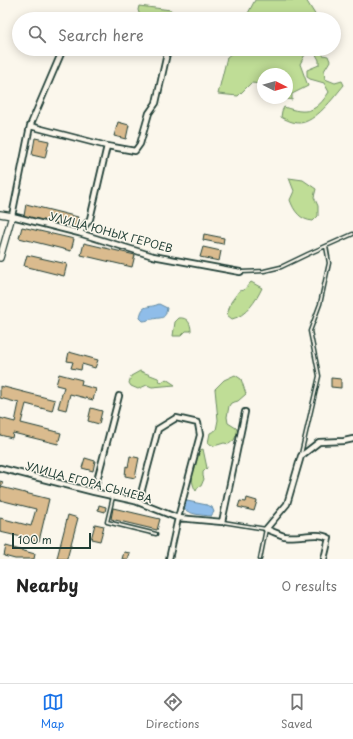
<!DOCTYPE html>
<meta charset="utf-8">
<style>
:root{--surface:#fff;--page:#f2f2f2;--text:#222;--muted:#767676;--line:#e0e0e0;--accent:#1a73e8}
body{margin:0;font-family:"Playpen Sans",sans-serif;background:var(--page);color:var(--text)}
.compass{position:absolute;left:257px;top:68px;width:36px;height:36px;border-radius:50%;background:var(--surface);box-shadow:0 2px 10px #0003;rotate:96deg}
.scale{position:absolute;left:12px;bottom:10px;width:79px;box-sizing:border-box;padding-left:4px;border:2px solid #1f3d34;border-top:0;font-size:11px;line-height:14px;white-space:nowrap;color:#1f3d34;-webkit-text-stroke:3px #fbf7ec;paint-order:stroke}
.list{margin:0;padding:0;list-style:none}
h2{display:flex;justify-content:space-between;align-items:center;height:52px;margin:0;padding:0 16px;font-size:17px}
h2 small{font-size:13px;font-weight:400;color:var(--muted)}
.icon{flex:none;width:22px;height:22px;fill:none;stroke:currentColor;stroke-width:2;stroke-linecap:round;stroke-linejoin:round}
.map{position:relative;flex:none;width:353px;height:559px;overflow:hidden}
.search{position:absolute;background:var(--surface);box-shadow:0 2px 10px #0003;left:12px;right:12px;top:12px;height:44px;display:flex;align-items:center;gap:10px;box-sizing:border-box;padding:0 14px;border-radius:22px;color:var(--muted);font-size:15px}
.sheet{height:124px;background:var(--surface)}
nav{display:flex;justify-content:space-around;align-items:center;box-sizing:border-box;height:56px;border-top:1px solid var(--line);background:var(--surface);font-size:11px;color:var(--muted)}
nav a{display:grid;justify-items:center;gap:2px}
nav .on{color:var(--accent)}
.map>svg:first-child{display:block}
.green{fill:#bfdd96;stroke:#6f8d65}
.water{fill:#8fbde9;stroke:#628aa1}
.building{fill:#dabb8e;stroke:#1f3d34}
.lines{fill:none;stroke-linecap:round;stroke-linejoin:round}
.service-casing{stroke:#1f3d34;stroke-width:5}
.minor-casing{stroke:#1f3d34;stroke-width:8}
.tertiary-casing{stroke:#1f3d34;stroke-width:8}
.service{stroke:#fbf7ec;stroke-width:2}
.minor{stroke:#fbf7ec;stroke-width:4.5}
.tertiary{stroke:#fbf7ec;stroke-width:5.5}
.labels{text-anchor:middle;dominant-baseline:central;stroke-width:3;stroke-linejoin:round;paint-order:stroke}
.street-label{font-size:11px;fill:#1f3d34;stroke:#fbf7ec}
</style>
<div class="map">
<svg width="353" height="559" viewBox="0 0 353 559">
<rect width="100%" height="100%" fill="#fbf7ec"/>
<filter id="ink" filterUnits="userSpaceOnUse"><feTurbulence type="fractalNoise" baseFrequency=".025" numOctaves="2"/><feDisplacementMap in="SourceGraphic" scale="8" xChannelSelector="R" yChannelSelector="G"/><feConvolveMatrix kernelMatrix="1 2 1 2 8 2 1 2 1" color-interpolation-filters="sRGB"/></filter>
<g filter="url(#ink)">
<path class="green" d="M255 0H306L316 16 320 19H245Z
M139 6 171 10 170 19H141L138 10Z
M234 49H308L300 64 308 86 292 94V100L283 98H287V74H263V84L251 83 238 96 218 94 227 57 232 53Z
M313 49H319L323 55 328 56 330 61 324 71 325 79 335 83 342 81 344 85C334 97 315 123 299 123 293 123 286 120 281 117L282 111 284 107C307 115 316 112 329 92L324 83 310 79 307 77V70L319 65V60Z
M289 178 303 180 316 189 314 197 318 206V216L313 221C300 220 294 211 290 200L294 191Z
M251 282 262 288C256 301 246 316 232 319L227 315 231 302 239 291 244 290Z
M179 318C187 317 191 323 191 331H186L181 336H173L175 322Z
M140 371 158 378 161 383 166 379 175 385 152 387 147 385 138 389 131 386 129 383 131 376Z
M235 375 241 379 246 394 238 401 231 403 229 406 227 417 228 423 236 428 238 432 234 440 229 444 224 443 214 446 208 443 210 433 216 430 218 420 215 389 224 380Z
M203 449 207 468 203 472V476L204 479 201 486 198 487 196 491C188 479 195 464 198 451Z"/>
<path class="water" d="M159 304 167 308C165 320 162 317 153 319 149 319 147 321 143 321L140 318C142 303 148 309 159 304Z
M187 501 207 505 212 507 214 512 211 516C202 515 190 515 183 508V505Z"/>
<path class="building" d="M118 122 129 125 126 139 114 136Z
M35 138 49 141 45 158 32 155Z
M26 204 78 217 75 228 24 216Z
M22 227 74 239 71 251 19 238Z
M204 234 224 238 223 244 203 240Z
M84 243 135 255 132 267 81 255Z
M203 247 221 251 219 261 200 257Z
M27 255 67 264 64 276 24 266Z
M69 352 98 360 95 368 82 364 81 370 71 368 73 362 67 361Z
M59 374 82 380 81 385 96 389 93 400 70 394 66 410 58 408 64 387 56 385Z
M331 378 341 379V388L331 387Z
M0 386 55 400 52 411 26 404 21 423 61 433 58 444 13 433 12 438 0 435V418L15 422 19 403 0 398Z
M91 408 102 411 99 424 88 421Z
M130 456 139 458 135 478 125 476 126 466 128 467Z
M85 458 95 461 93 471 82 468Z
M0 481 3 482 1 487 49 499 39 541 0 532V518L31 526 36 509 0 500Z
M247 498 257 501 254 511 238 507 240 501 246 502Z
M99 505 106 507 105 512 98 510Z
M113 508 160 519 157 530 111 519Z
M68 515 78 518 67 559H59L57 558Z
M95 524 104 526 100 541 91 539Z
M6 546 35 554 34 559H15L4 556Z
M124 552 130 553 128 559H122Z"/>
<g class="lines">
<defs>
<path id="service" d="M241 272 264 271 281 267 308 254 353 234
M301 454 319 376 310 331 320 304 329 263 326 246
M113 497 107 522 156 534
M223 522 266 529 260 559"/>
<path id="minor" d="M63 49 30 126 12 216 79 233 153 256 240 272
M30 126 107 146 135 151 140 144 149 113 156 103 168 49
M79 233 90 219 107 146
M0 468 94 492 135 501 178 518 169 559
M94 492 119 396
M135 501 140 497 158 429 176 418 198 423 200 435 178 518 222 522 245 412
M324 559 329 538C316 531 298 539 284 536 278 534 272 531 266 529L287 504 301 456 319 442 344 441 353 439"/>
<path id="tertiary" d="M0 214 12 216 0 258"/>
</defs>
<use href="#service" class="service-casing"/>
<use href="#minor" class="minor-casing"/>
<use href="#tertiary" class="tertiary-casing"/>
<use href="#service" class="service"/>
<use href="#minor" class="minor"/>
<use href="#tertiary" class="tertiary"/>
</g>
</g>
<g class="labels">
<g class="street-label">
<text transform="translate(111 232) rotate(15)">УЛИЦА ЮНЫХ ГЕРОЕВ</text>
<text transform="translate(89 482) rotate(15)">УЛИЦА ЕГОРА СЫЧЕВА</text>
</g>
</g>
</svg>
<svg class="compass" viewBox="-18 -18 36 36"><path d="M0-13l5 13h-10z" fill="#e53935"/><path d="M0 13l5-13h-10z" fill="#767676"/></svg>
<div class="scale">100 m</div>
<div class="search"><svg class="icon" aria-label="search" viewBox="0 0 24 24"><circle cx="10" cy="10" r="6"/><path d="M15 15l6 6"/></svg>Search here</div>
</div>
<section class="sheet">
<h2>Nearby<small>0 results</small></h2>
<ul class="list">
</ul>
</section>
<nav>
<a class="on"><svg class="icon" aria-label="map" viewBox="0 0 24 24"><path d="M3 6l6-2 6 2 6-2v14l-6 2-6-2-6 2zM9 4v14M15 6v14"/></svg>Map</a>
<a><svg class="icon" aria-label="directions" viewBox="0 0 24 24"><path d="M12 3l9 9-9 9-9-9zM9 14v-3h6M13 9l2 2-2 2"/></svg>Directions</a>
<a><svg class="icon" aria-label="saved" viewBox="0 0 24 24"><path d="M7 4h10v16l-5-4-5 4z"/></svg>Saved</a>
</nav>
